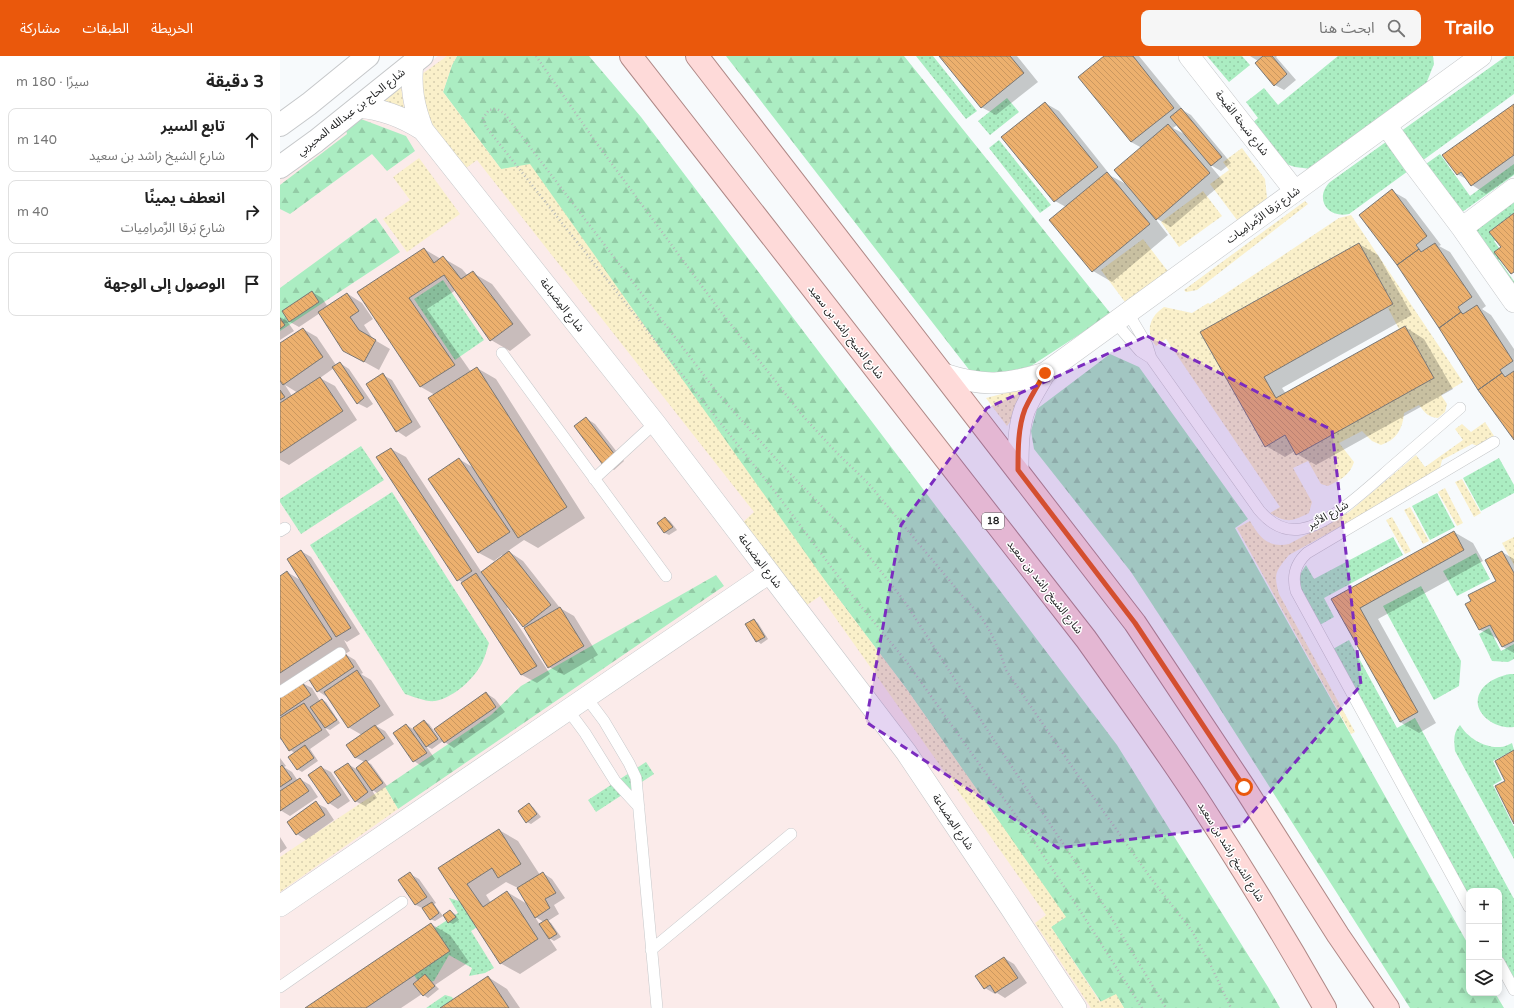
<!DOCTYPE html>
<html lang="ar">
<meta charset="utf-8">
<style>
:root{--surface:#fff;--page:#f6f6f6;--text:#222;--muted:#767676;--line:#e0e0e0;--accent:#ea580c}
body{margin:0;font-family:"Varela Round","Noto Sans Arabic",sans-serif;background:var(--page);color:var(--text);direction:rtl}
.controls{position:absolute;right:12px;bottom:12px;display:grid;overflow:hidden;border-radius:8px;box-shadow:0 2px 10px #0003}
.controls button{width:36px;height:36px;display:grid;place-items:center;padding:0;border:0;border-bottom:1px solid var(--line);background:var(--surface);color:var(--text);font:20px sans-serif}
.stop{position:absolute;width:12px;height:12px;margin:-9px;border:3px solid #ea580c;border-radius:50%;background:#fff}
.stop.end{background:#ea580c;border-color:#fff;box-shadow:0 1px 4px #0008}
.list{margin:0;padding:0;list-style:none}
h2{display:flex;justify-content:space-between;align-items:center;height:52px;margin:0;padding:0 16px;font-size:17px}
h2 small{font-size:13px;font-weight:400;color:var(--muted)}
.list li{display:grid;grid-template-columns:26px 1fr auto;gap:12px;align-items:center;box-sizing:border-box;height:64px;margin:0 8px 8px;padding:0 8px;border:1px solid var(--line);border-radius:8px}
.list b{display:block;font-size:15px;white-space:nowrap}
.list p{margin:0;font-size:13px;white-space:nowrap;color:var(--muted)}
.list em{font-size:13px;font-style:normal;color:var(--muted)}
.icon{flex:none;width:22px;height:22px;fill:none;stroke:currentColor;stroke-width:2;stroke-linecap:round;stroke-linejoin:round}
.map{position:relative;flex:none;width:1234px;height:952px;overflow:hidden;direction:ltr}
header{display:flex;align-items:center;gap:24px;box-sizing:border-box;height:56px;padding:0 20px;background:var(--accent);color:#fff}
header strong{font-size:19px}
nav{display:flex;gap:22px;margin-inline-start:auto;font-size:14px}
.search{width:280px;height:36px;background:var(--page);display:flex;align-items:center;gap:10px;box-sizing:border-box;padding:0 14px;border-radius:8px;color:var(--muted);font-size:15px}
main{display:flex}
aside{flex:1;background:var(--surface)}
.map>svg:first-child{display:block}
.commercial{fill:#fbebea}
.grass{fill:url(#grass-dots)}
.forest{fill:url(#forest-firs)}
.sand{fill:url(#sand-dots);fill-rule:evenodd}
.shadow{fill:#0003;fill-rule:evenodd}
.building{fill:url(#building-back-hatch);stroke:#797775}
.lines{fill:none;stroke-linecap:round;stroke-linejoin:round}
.service-casing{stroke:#c6c8ca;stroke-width:12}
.minor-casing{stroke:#c6c8ca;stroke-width:22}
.tertiary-casing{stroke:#c6c8ca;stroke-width:24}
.primary-casing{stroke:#af8987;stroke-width:24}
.path{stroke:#b4b7b8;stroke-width:2.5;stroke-dasharray:1 3;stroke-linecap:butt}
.service{stroke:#fff;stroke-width:11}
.minor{stroke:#fff;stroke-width:21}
.tertiary{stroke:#fff;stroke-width:22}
.primary{stroke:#fedad9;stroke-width:22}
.route{stroke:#ea580c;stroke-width:5}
.marked{fill:#7b2cbf;fill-opacity:0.2;stroke:#7b2cbf;stroke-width:3;stroke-dasharray:8 5;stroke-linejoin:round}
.labels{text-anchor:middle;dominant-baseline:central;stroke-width:3;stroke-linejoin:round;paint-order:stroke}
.shield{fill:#fff;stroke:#616262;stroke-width:1}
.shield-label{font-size:10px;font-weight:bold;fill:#1d1e1f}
.street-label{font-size:11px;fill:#1d1e1f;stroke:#fff}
</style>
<header>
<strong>Trailo</strong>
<div class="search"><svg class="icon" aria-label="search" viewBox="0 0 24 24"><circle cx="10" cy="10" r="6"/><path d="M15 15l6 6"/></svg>ابحث هنا</div>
<nav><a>الخريطة</a><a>الطبقات</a><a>مشاركة</a></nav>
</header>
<main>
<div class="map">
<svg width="1234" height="952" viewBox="0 0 1234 952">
<defs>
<pattern id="grass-dots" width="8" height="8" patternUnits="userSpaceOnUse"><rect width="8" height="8" fill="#abedc2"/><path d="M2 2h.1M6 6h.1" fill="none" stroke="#93cba6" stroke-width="1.8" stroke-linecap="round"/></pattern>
<pattern id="forest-firs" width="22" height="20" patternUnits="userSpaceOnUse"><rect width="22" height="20" fill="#abedc2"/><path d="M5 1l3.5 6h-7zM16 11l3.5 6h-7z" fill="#93cba6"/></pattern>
<pattern id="sand-dots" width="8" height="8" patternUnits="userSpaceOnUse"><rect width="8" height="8" fill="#faf0ca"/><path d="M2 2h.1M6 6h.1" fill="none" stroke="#d6cdad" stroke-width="1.8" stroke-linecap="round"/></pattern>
<pattern id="building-back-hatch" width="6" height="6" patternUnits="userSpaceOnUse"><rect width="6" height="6" fill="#ecb06e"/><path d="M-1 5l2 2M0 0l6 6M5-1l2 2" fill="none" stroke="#ca975f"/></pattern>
</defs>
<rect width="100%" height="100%" fill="#f7fafc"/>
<path class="commercial" d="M158 0H177L896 952H0V123Z"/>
<path class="grass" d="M636 0H653L697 55 686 63Z
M927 0H962L970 9 949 26Z
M1058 0H1153L1154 8 1146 28 1031 113 1015 111 1000 106 971 68 978 62 966 46 984 32 998 49Z
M1226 0H1234V38L1069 158C1047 163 1034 142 1050 126Z
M727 42 739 56 710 79 698 65Z
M719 84 771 149 760 157 709 92Z
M1160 98 1190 140 1234 108V119L1178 159 1143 110Z
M1234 143V170L1214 185 1225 200 1219 204 1234 225V230L1188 178Z
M163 224 204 284 175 304 134 243Z
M81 390 104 424 21 478 0 446V443Z
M1219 402 1234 429V437L1201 455 1183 422Z
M112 436 209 587C207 593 205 601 202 607 194 623 173 642 155 645 146 646 134 641 125 638L30 489Z
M1157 437 1175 471 1150 484 1132 450Z
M1113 481 1123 499 1044 542 1054 561 1038 570 1018 533 1017 523 1026 509 1034 523Z
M1196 497 1210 523 1177 540 1163 515Z
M1141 530 1181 605 1179 630 1154 644 1103 550Z
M1209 572 1221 595 1234 588V603L1228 606 1212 605 1199 578Z
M1069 584 1117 672 1135 662 1234 843V924L1219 897V835H1189V842L1053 593Z
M1230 618H1234V671C1214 674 1187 654 1202 633 1209 624 1220 620 1230 618Z
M1180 669C1188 682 1204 692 1220 691 1224 691 1228 689 1232 687L1234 694 1213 705 1222 724 1213 729 1234 771V803L1175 695C1174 685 1173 677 1180 669Z
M366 706 374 718 316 756 308 744Z
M169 842 192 849 208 864 191 875 214 912 205 917 189 920 192 912 169 899 154 925 140 928 127 909 91 914 178 857Z
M165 939 172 941 179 952H146Z"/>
<path class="forest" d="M177 0H309L361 61 837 689 988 931 1000 952H844L836 939 821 946 771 871 785 861 628 635 546 526 221 113 163 36 172 9Z
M446 0H624L831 258 751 310 697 324Z
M81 63 126 80 135 95 107 115 92 98 10 158 0 153V129L67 78 66 74Z
M96 162 120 196 0 275V232Z
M830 298 859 311 968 463 955 472 1189 890V937H1215L1224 952H1130L914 612 851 516 754 393 751 375 757 353Z
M436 519 444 530 118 753 105 731 211 659 241 630Z"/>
<path class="sand" d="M167 0H177L172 9 163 36 221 113 250 108 546 526 628 635 786 861 771 871 820 946 836 938 844 952H811L755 867 766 859 540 540 527 549 461 468 474 456 197 104 186 112 141 54 142 18Z
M121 31 125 58 98 48Z
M962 92 985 123 987 142 976 156 960 168 930 128 949 114 943 106Z
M139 102 180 158 127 196 103 163 130 144 113 121Z
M923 135 942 160 899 191 881 166Z
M1025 145 1028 148 917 234 906 236 904 234Z
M1071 159 1183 326 1161 339 1167 348 1165 356 1158 362C1148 361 1145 357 1139 349L1124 357C1123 373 1116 384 1101 389L1092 385 1082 375 1059 387 1074 406C1070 419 1060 424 1048 430L1041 428 1028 405 1013 412 1032 446 1029 457C1011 466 1007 467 990 457L1000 451 886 283 876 290C865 276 869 261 884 251L912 257 928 247 930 248 1059 162ZM1079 187 1113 248 1108 252 1119 273 1125 271 1154 322 1016 399 1005 379 985 391 920 276Z
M863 183 890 218 848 250 821 214Z
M757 329 727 370 706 342Z
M1205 366 1214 380 1198 390 1192 388 1162 404 1159 416 1009 499C996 515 993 517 999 538L1075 676 1071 678 957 472 970 465C980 482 988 492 1009 488L1069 456 1136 399 1145 411 1183 384 1175 373 1182 368 1191 376Z
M1182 423 1201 457 1194 461 1175 426Z
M1165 432 1183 467 1177 470 1158 436Z
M1130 451 1149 485 1143 488 1124 454Z
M1112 461 1131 495 1125 498 1106 464Z
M1234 481V509L1222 487Z
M105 731 118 753 0 836V801Z"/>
<path class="shadow" d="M660 0H737L758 26 716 59 701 51Z
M826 0H859L904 55 911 59 951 107 941 115 929 108 944 126 891 171 874 161 888 179 832 226 813 215 786 151 775 145 765 47 779 55 831 120 848 129 862 92 851 86ZM897 69 906 79 893 72Z
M970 0H997L996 1 1016 24 1004 34 995 29 978 5Z
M1234 49V118L1206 138 1192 129 1188 124 1177 118Z
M1112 135 1126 143 1161 189 1159 190 1170 196 1206 250 1202 253 1211 259 1234 293V382L1199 333Z
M1079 188 1098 199 1132 259 1002 332 1006 338 1125 271 1144 283 1173 333 1036 409 1017 398 1015 395 1005 401 986 390 922 276Z
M144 193 161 203 163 202 182 213 188 220 193 217 212 228 251 279 230 295 211 284 176 234 147 253 191 316 197 312 216 323 305 462 258 492 244 484 228 495 243 505 280 552 294 560 318 599 284 619 269 611 246 572 243 570 228 551 227 552 270 618 257 627 242 619 182 526 178 524 111 393 126 401 202 517 223 501 222 499 214 505 199 497 149 424 179 403 194 412 155 339 141 331 78 236Z
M32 236 42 242 48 251 68 238 82 247 93 263 84 269 93 283 110 293 99 314 79 303 40 257 19 271 10 266 3 255Z
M0 261 7 265 14 275 0 284Z
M23 273 37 281 56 309 60 307 69 313 93 348 87 352 77 347 54 312 40 322 55 330 77 364 9 409 0 404V289ZM5 329 10 332 18 337 12 340Z
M103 319 112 324 141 371 126 381 117 375Z
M306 362 315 368 344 405 334 414 324 408Z
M385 462 390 465 397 474 389 479 385 477 378 467Z
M1174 476 1193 487 1203 505 1098 563 1156 667 1139 677 1120 666 1052 543Z
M21 495 31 501 80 578 67 586 64 584 70 595 65 598 75 604 83 617 81 618 91 624 114 659 96 670 105 675 114 688 87 706 91 708 107 730 97 737 91 733 97 742 85 750 75 745 68 708 76 713 85 706 76 702 67 689 82 679 68 671 47 641 38 635 29 622 22 627 32 632 40 645 42 644 46 646 60 667 50 674 45 672 50 679 30 693 38 705 22 716 17 713 15 697 10 694 2 682 0 684V521L7 516 22 525Z
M1222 496 1234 503V597L1223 591 1220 584 1200 574 1187 549 1218 525Z
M474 564 478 567 488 583 481 588 477 585Z
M206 637 215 643 225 656 174 692 163 685 152 693 146 690 155 703 143 711 134 705 126 669 133 673 144 665 149 668 160 683Z
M0 702 6 710 4 711 12 716 18 725 20 723 30 729 38 741 10 760 0 754Z
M41 711 51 716 70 745 58 753 49 747Z
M36 747 46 752 54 764 26 784 17 778Z
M249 749 253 751 261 761 251 768 247 766Z
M219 774 238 785 260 819 263 817 272 823 285 842 274 849 279 858 268 865 271 867 281 881 274 885 269 882 277 894 240 918 220 907 159 813ZM226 826 238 832 247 848 227 836 211 847 206 839ZM255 861 264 866 260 869Z
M0 781 7 792 0 797Z
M130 818 139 823 156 847 154 848 163 860 155 865 150 863 144 853 136 849 120 824Z
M170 855 175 858 179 864 173 868 169 866Z
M151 868 170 879 189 906 155 929 159 933 148 942 142 938 121 952H26Z
M724 902 734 908 747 927 725 942 717 937 715 938 705 932 697 920Z
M208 921 227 933 240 952H162Z"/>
<path class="building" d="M659 0H730L744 17 701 52Z
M824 0H853L894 52 851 86 798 21Z
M983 0H992L1007 18 994 30 975 7Z
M765 46 818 111 774 146 721 81Z
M1234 48V99L1191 130 1181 116 1177 119 1162 99Z
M901 52 942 101 931 110 890 61Z
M888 68 930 117 876 164 834 114Z
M827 116 870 168 812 216 769 164Z
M1112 133 1147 180 1136 189 1139 193 1117 209 1079 159Z
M1234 157V216L1231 218 1214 196 1221 191 1209 176Z
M1079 187 1113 248 984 321 996 342 1125 270 1154 322 1016 399 1005 379 985 391 920 276Z
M1155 187 1192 241 1178 251 1181 256 1159 272 1117 209 1139 193 1141 196Z
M144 192 154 207 163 200 181 223 193 215 233 268 210 285 164 219 129 242 175 309 140 331 77 236Z
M32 235 39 246 9 266 2 255Z
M67 237 79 255 70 261 79 274 96 284 84 306 63 295 38 256Z
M1197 249 1233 305 1220 314 1222 317 1198 334 1159 272 1181 256 1183 258Z
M0 262 5 269 0 273Z
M23 272 43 301 3 329 0 325V287Z
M60 306 84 342 77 348 52 311Z
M197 311 287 451 238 482 148 342Z
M1234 315V384L1198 334 1222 317 1225 321Z
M103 317 132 366 116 376 86 328Z
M40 321 63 355 0 397V347Z
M0 334 5 341 0 344Z
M306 361 335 399 323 409 294 370Z
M111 392 192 515 177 525 96 401Z
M179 402 230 476 198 497 148 423Z
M385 461 393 471 384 477 377 467Z
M1174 475 1184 494 1080 552 1138 656 1120 666 1051 543Z
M21 494 71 572 56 581 7 503Z
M229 495 271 549 243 571 201 516Z
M1222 495 1234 517V585L1222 591 1210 569 1199 574 1185 548 1191 545 1188 539 1216 525 1205 504Z
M7 515 52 583 0 617V520Z
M196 517 257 610 241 619 181 527Z
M280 551 304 590 268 612 244 572Z
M474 563 485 581 476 586 465 568Z
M65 597 74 611 37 636 28 622Z
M77 614 100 650 68 672 44 636Z
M22 626 31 639 0 660V640Z
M206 636 216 651 164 687 154 673Z
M42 643 57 664 45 672 30 651Z
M24 647 42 674 9 695 0 681V662Z
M144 664 158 683 146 691 133 672Z
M126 668 147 697 133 706 113 677Z
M95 669 105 682 75 702 66 689Z
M25 689 34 702 17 714 8 701Z
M1234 694V768L1215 730 1225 725 1215 705Z
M86 704 103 727 92 735 76 712Z
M68 707 88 736 75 746 54 716Z
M2 709 12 723 0 731V711Z
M41 710 61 739 48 748 28 719Z
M20 722 29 735 0 755V735Z
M36 745 45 759 16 779 7 766Z
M249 747 257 758 246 767 238 755Z
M219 773 241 808 218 822 212 812 187 828 203 851 227 835 258 883 220 908 158 812Z
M130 816 147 841 135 849 118 824Z
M263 816 276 837 265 843 270 852 255 862 237 832Z
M152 846 159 857 150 864 142 852Z
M170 854 176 861 168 867 163 859Z
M267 863 277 878 269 883 259 868Z
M151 867 170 895 86 952H25Z
M724 901 738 922 715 937 710 929 704 933 695 920Z
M145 918 155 930 143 940 133 928Z
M208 920 229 952H160Z"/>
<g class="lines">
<defs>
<path id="service" d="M848 257 867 289 871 302 979 454C989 466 1003 476 1021 473 1050 469 1091 429 1113 410 1135 391 1158 371 1180 352
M835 266 860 295 871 302
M222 297 386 520
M314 423 375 367
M0 475 5 472
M0 636 60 597
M306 641 324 665 349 707 356 722 377 952
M288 654 305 677 335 725 359 751
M1189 851 1016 535C1012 520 1015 508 1027 497L1214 386
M371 894 511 778
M1219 906 1234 934
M0 931 122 846"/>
<path id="minor" d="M909 0 1015 135
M133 7C130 31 134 51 143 74L375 367 626 696 730 851 796 952
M78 51C103 53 123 61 143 74
M1106 69 1133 107 1182 172 1234 246
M1182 172 1234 133
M664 318C703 331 726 329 765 317L1201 0
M738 414C738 394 738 371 745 353 751 340 758 329 765 317
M0 850 489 517"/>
<path id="tertiary" d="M0 69 29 48 88 0
M0 111 36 85 142 0"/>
<path id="primary" d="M351 0 806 583C845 638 885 693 922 750 965 816 1006 883 1045 952
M417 0 855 567 964 731 1058 879 1108 952"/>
</defs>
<use href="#service" class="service-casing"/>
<use href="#minor" class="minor-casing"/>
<use href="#tertiary" class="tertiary-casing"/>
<use href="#primary" class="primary-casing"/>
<path class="path" d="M256 0 315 85 438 252 522 359 557 397 588 427 685 543C706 563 717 586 726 614L797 718 870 821 912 875 931 910 951 952
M862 952 801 856 749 778 626 605 575 543 496 437 206 71 203 62 209 54 217 53 224 57 439 339 497 404 584 494 625 546 710 678 820 843 886 952"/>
<use href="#service" class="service"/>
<use href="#minor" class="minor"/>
<use href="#tertiary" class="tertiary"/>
<use href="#primary" class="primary"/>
</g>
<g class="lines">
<path class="route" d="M765 317C758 329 751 340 745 353 738 371 738 394 738 414L855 567 964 731"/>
</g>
<path class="marked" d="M867 280 1052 374 1081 629 961 770 778 792 586 666 621 469 707 352Z"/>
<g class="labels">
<rect class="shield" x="702" y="457" width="22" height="16" rx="3"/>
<g class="shield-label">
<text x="713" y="465">18</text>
</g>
<g class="street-label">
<text transform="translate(71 56) rotate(-38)">شارع الحاج بن عبدالله المحيربي</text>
<text transform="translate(962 67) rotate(52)">شارع سَبخة الفَيحة</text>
<text transform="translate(983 159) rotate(-36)">شارع بَرقا الرَّمرامِيات</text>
<text transform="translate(282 249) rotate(52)">شارع المِضباعة</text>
<text transform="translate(566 276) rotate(52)">شارع الشيخ راشد بن سعيد</text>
<text transform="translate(1048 459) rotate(-30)">شارع الأثير</text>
<text transform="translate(480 505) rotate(53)">شارع المِضباعة</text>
<text transform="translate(765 531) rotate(52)">شارع الشيخ راشد بن سعيد</text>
<text transform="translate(673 766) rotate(56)">شارع المِضباعة</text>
<text transform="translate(951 796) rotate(58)">شارع الشيخ راشد بن سعيد</text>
</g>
</g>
</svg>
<div class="controls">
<button>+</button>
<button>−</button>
<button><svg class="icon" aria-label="layers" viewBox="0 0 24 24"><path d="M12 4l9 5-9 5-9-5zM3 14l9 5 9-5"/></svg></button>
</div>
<div class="stop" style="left:964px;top:731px"></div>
<div class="stop end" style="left:765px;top:317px"></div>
</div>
<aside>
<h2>3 دقيقة<small>سيرًا · 180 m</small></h2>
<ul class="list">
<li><svg class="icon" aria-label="ahead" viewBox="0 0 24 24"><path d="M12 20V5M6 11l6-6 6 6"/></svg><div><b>تابع السير</b><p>شارع الشيخ راشد بن سعيد</p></div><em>140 m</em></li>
<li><svg class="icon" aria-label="right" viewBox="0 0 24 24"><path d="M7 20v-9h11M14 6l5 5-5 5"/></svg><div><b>انعطف يمينًا</b><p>شارع بَرقا الرَّمرامِيات</p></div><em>40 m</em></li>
<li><svg class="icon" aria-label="arrive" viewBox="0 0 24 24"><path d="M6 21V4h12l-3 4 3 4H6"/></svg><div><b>الوصول إلى الوجهة</b></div></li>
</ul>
</aside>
</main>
